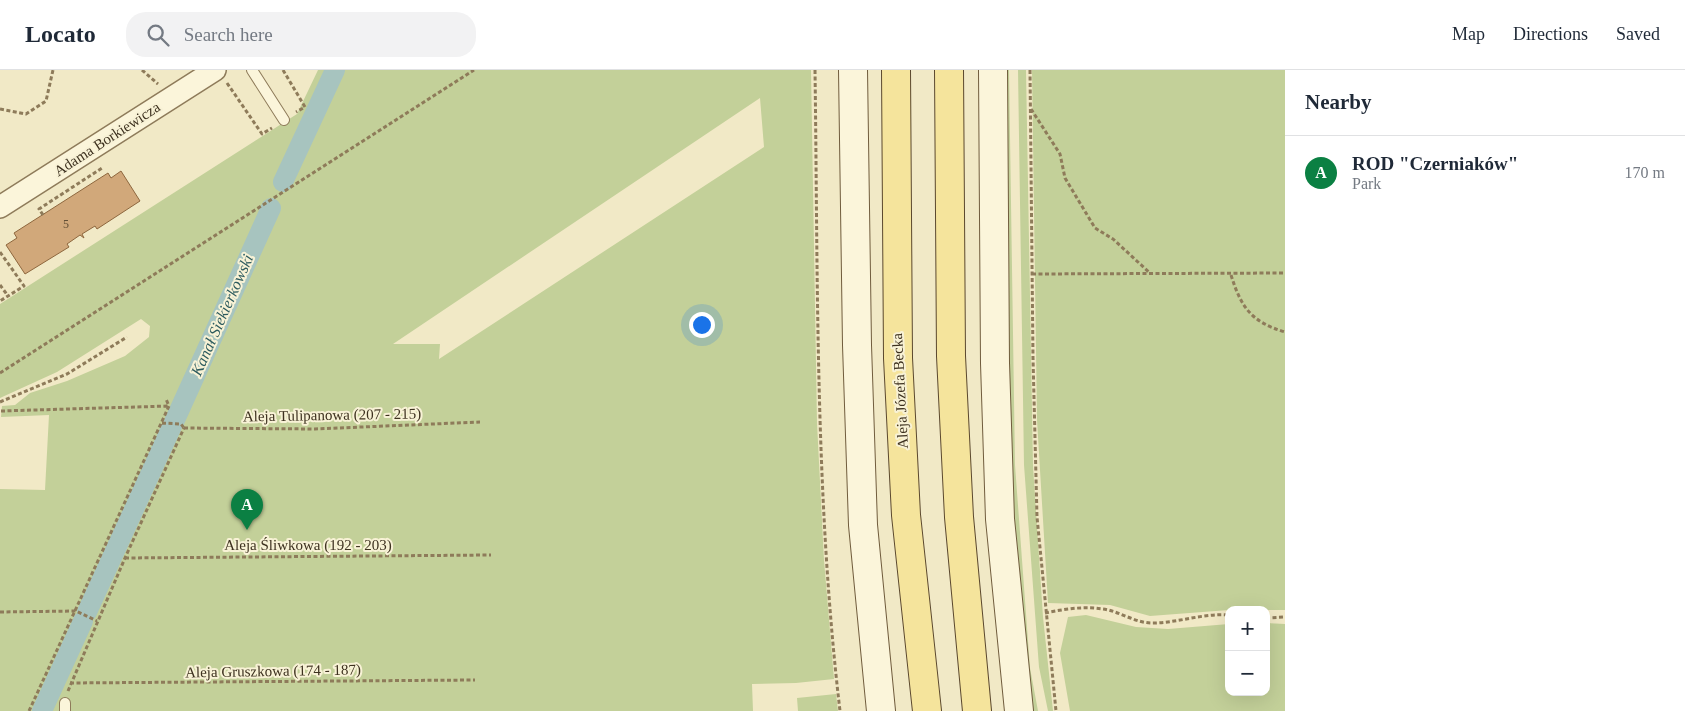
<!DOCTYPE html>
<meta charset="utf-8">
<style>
:root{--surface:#fff;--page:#f2f2f3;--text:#1f2937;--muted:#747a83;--line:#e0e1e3;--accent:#0b8043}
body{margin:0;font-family:Georgia,serif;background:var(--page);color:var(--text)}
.controls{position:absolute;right:15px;bottom:15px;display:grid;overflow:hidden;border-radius:10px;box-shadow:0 5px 20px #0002}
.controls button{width:45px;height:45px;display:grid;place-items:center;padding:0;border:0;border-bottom:1px solid var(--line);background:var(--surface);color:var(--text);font:25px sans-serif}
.you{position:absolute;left:701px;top:254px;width:18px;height:18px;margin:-12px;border:4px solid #fff;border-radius:50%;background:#1a73e8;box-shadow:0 0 0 8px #1a73e833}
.badge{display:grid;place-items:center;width:32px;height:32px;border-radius:50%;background:var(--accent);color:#fff;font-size:16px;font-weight:700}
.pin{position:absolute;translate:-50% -41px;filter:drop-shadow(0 1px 2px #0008)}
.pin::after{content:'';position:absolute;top:26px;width:18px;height:15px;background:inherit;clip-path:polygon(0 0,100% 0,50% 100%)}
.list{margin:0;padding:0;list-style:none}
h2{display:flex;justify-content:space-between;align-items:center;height:65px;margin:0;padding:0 20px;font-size:21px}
h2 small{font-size:16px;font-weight:400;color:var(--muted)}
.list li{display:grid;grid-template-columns:32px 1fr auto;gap:15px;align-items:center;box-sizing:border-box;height:75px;padding:0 20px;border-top:1px solid var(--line)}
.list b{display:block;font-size:19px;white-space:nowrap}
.list p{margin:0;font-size:16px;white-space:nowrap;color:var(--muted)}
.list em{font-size:16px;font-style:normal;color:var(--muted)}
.icon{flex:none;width:28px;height:28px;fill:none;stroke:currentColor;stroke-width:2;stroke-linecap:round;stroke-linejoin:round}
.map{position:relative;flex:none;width:1285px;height:641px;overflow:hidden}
header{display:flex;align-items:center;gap:30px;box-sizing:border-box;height:70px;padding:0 25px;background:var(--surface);border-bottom:1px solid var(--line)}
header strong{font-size:24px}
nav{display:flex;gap:28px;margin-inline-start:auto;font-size:18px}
.search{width:350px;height:45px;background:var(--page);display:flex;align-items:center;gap:12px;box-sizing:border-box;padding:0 18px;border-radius:20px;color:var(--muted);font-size:19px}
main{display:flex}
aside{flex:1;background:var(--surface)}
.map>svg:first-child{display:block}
.green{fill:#c3d099;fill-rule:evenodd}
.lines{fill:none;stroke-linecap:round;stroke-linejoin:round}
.canal{stroke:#a7c4bf;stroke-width:20}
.building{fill:#d1a87a;stroke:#8e673e}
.service-casing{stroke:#8e7b5a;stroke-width:12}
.minor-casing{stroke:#8e7b5a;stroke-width:24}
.secondary-casing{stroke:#705c3d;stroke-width:30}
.primary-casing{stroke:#5b482e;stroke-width:30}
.path{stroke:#8e7b5a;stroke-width:3;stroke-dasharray:4 2.5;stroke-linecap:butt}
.service{stroke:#fbf5da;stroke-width:10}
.minor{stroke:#fbf5da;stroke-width:21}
.secondary{stroke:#fbf5da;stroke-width:28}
.primary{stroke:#f5e49c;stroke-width:28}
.labels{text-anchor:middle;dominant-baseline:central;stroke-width:4;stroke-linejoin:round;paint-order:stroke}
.number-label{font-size:12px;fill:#624f36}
.street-label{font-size:15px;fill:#3d311f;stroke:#f8f2d6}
.water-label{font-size:16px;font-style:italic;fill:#2d5b5e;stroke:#f8f2d6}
</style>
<header>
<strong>Locato</strong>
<div class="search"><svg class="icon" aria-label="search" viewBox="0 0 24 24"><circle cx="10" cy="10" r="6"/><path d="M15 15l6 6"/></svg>Search here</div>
<nav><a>Map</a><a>Directions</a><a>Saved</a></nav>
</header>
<main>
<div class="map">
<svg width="1285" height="641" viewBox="0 0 1285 641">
<rect width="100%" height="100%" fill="#f1e9c6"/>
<path class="green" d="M318 0H811L817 353 824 490 834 609 796 613 752 614 753 641H0V419L45 420 49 345 1 347 2 336 15 335 30 323 67 311 125 286 149 267 150 256 141 249 57 302 0 328V234L297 44ZM760 28 764 77 439 289 440 274H393Z
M1000 0H1009L1015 395 1030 598 1038 641H1029L1014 513Z
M1018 0H1026L1033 396 1043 547 1053 641H1048L1039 597 1024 395Z
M1032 0H1285V540H1229L1150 546 1110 535 1048 533 1037 350Z
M1086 545 1136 557 1168 559 1229 554V622H1266V553L1285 554V641H1070L1060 583 1068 547Z
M836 624 838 641H798L797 628Z"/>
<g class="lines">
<path class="canal" d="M283 112 335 0
M174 352 271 138
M87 542 172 356
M42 641 83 551"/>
</g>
<path class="building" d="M121 101 140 131 97 159 95 156 82 164 84 168 80 165 67 174 69 177 25 204 6 175 17 168 14 163 108 103 111 108Z"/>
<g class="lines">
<defs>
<path id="service" d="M252 0 284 50
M65 641V633"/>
<path id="minor" d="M0 137 215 0"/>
<path id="secondary" d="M853 0 857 275 863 455 881 641
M993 0 995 293 1000 449 1019 641"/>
<path id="primary" d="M896 0 898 288 906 445 927 641
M949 0 951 286 959 447 977 641"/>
</defs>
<use href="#service" class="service-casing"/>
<use href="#minor" class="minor-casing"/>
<use href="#secondary" class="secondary-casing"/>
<use href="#primary" class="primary-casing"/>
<path class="path" d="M142 0 158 14
M283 0 305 37 296 42
M815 0C818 214 815 429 840 641
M1030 0 1033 288 1037 447 1056 641
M227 13 262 64 272 58
M0 39 26 44 46 31 53 0
M1031 39 1060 84 1065 108 1095 158 1113 169 1151 204
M43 145 39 139 102 98
M0 182 24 216 0 231
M1032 204 1285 203
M1231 205C1241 237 1251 252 1285 262
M0 215 8 226
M0 303 474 0
M0 332 67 304 127 267
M1 341 169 336
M162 353 181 354 184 358
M184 358 315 359 480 352
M125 488 491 485
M0 542 76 541 97 551
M1045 543C1064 539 1084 536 1103 539 1119 541 1135 553 1152 553 1178 553 1203 543 1229 545
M1266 548 1285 547
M70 613 475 610
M68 621 125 488 184 358
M29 641 169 336 166 329"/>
<use href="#service" class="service"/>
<use href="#minor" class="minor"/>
<use href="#secondary" class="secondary"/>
<use href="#primary" class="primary"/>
</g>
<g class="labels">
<g class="number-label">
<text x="66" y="154">5</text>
</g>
<g class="street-label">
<text transform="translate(107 69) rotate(-33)">Adama Borkiewicza</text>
<text transform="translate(900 321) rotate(-93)">Aleja Józefa Becka</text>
<text transform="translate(332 345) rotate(-1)">Aleja Tulipanowa (207 - 215)</text>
<text x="308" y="475">Aleja Śliwkowa (192 - 203)</text>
<text transform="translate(273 601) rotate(-1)">Aleja Gruszkowa (174 - 187)</text>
</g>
<g class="water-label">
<text transform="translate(222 245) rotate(-66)">Kanał Siekierkowski</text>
</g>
</g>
</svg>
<div class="controls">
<button>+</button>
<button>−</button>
</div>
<div class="you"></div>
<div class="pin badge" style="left:247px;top:460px">A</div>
</div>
<aside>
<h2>Nearby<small></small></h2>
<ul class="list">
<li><span class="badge">A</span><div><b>ROD &quot;Czerniaków&quot;</b><p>Park</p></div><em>170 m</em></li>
</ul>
</aside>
</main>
